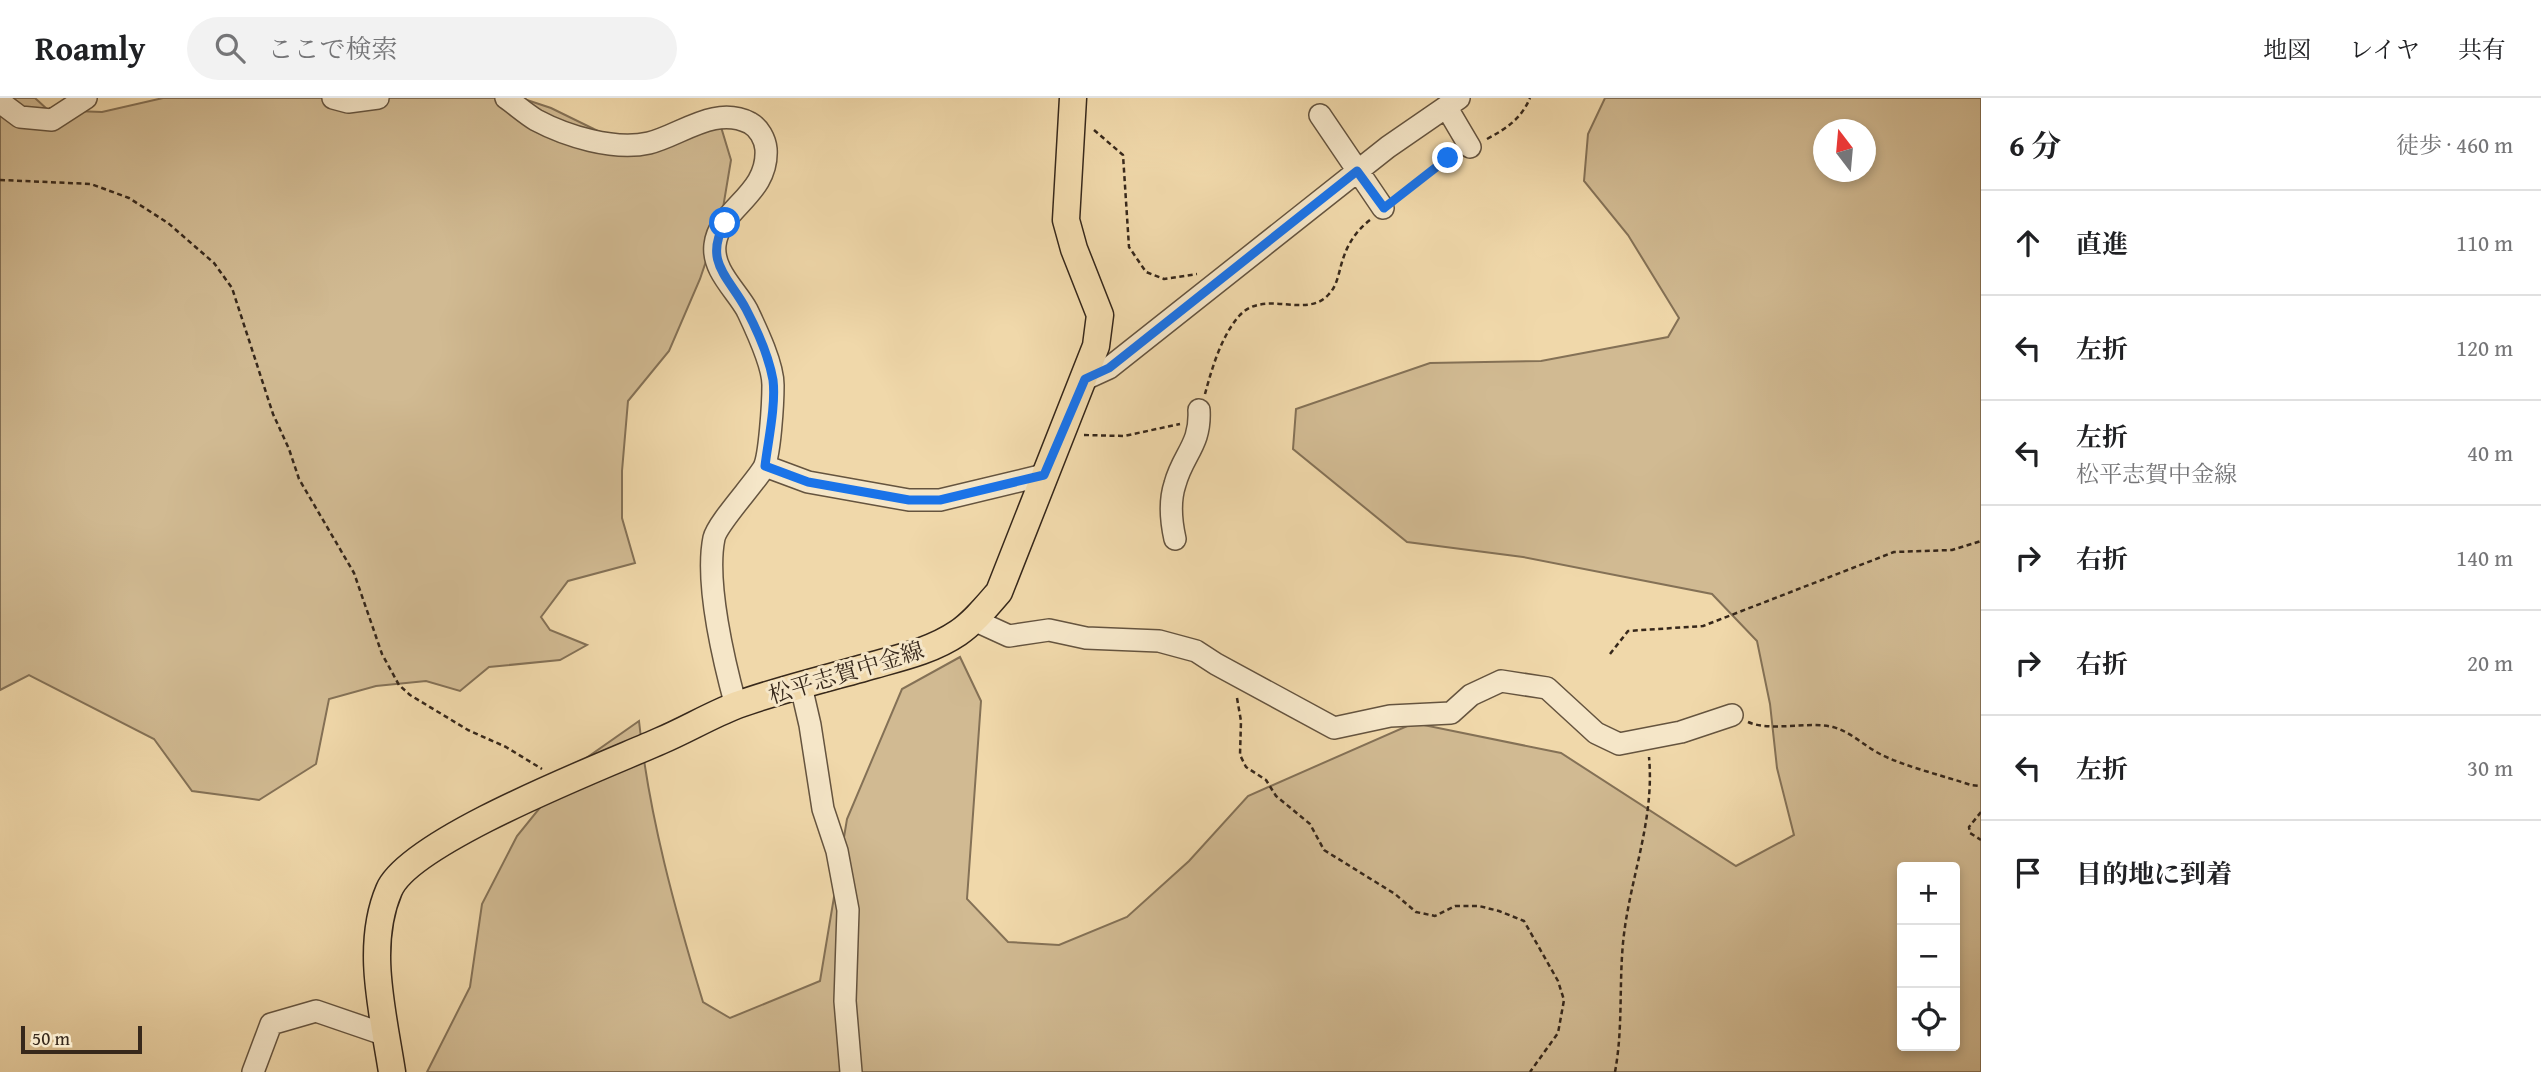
<!DOCTYPE html>
<html lang="ja">
<meta charset="utf-8">
<style>
:root{--surface:#fff;--page:#f2f2f2;--text:#202124;--muted:#757577;--line:#e0e0e0}
body{margin:0;font-family:"Gentium Book Plus","Noto Serif JP",serif;background:var(--page);color:var(--text)}
.controls{position:absolute;right:21px;bottom:21px;display:grid;overflow:hidden;border-radius:7px;box-shadow:0 4px 10px #0003}
.controls button{width:63px;height:63px;display:grid;place-items:center;padding:0;border:0;border-bottom:2px solid var(--line);background:var(--surface);color:var(--text);font:35px sans-serif}
.compass{position:absolute;left:1813px;top:21px;width:63px;height:63px;border-radius:50%;background:var(--surface);box-shadow:0 4px 10px #0003;rotate:344deg}
.scale{position:absolute;left:21px;bottom:18px;width:121px;box-sizing:border-box;padding-left:7px;border:4px solid #37281b;border-top:0;font-size:19px;line-height:24px;white-space:nowrap;color:#37281b;-webkit-text-stroke:5px #f5e6c8;paint-order:stroke}
.stop{position:absolute;width:21px;height:21px;margin:-16px;border:5px solid #1a73e8;border-radius:50%;background:#fff}
.stop.end{background:#1a73e8;border-color:#fff;box-shadow:0 2px 7px #0008}
.list{margin:0;padding:0;list-style:none}
h2{display:flex;justify-content:space-between;align-items:center;height:91px;margin:0;padding:0 28px;font-size:30px}
h2 small{font-size:23px;font-weight:400;color:var(--muted)}
.list li{display:grid;grid-template-columns:46px 1fr auto;gap:21px;align-items:center;box-sizing:border-box;height:105px;padding:0 28px;border-top:2px solid var(--line)}
.list b{display:block;font-size:26px;white-space:nowrap}
.list p{margin:0;font-size:23px;white-space:nowrap;color:var(--muted)}
.list em{font-size:23px;font-style:normal;color:var(--muted)}
.icon{flex:none;width:38px;height:38px;fill:none;stroke:currentColor;stroke-width:2;stroke-linecap:round;stroke-linejoin:round}
.map{position:relative;flex:none;width:1981px;height:974px;overflow:hidden}
header{display:flex;align-items:center;gap:42px;box-sizing:border-box;height:98px;padding:0 35px;background:var(--surface);border-bottom:2px solid var(--line)}
header strong{font-size:33px}
nav{display:flex;gap:38px;margin-inline-start:auto;font-size:24px}
.search{width:490px;height:63px;background:var(--page);display:flex;align-items:center;gap:18px;box-sizing:border-box;padding:0 24px;border-radius:38px;color:var(--muted);font-size:26px}
main{display:flex}
aside{flex:1;background:var(--surface)}
.map>svg:first-child{display:block}
.green{fill:#d1ba92;stroke:#847156;stroke-width:2;fill-rule:evenodd}
.lines{fill:none;stroke-linecap:round;stroke-linejoin:round}
.minor-casing{stroke:#65543f;stroke-width:24}
.major-casing{stroke:#37281b;stroke-width:29}
.path{stroke:#37281b;stroke-width:2.5;stroke-dasharray:5 3.5;stroke-linecap:butt}
.minor{stroke:#f5e6c8;stroke-width:21}
.major{stroke:#f0d8aa;stroke-width:26}
.route{stroke:#1a73e8;stroke-width:9}
.labels{text-anchor:middle;dominant-baseline:central;stroke-width:6;stroke-linejoin:round;paint-order:stroke}
.street-label{font-size:23px;fill:#37281b;stroke:#f5e6c8}
</style>
<header>
<strong>Roamly</strong>
<div class="search"><svg class="icon" aria-label="search" viewBox="0 0 24 24"><circle cx="10" cy="10" r="6"/><path d="M15 15l6 6"/></svg>ここで検索</div>
<nav><a>地図</a><a>レイヤ</a><a>共有</a></nav>
</header>
<main>
<div class="map">
<svg width="1981" height="974" viewBox="0 0 1981 974">
<rect width="100%" height="100%" fill="#f0d8aa"/>
<filter id="stains"><feTurbulence type="fractalNoise" baseFrequency=".00286" numOctaves="4"/><feColorMatrix values="0 0 0 0 .2 0 0 0 0 .09 0 0 0 0 .02 0 0 0 .5 -.17"/></filter>
<radialGradient id="worn" r=".72"><stop offset=".6" stop-color="#630" stop-opacity="0"/><stop offset="1" stop-color="#630" stop-opacity=".3"/></radialGradient>
<path class="green" d="M0 0H35L48 12 102 14 163 0H521L551 10 604 36 662 40 721 29 731 62 722 116 700 181 669 253 628 303 622 373V420L635 465 568 483 541 519 550 532 587 547 560 562 489 569 460 593 426 583 376 588 329 601 316 666 259 702 192 693 154 641 29 577 0 592Z
M1605 0H1981V974H427L470 889 482 806 517 738 572 670 639 623C649 718 675 812 703 904L730 920 820 883 847 721 902 591 960 559 981 603 967 801 1008 844 1059 847 1127 819 1189 763 1248 698 1414 625 1561 655 1736 768 1794 737 1777 670 1770 606 1757 543 1712 496 1523 459 1407 444 1293 351 1296 311 1430 265 1541 263 1668 239 1679 220 1628 137 1584 83 1588 36ZM1824 32H1866V74H1824ZM1902 769H1955V948H1902Z"/>
<g class="lines">
<defs>
<path id="minor" d="M333 0 348 4 378 0
M506 0C516 7 526 16 536 22 566 38 614 53 649 45 681 37 715 7 750 25 759 30 765 41 766 51 769 97 719 110 715 147 712 172 736 192 747 212 756 231 773 266 773 287 773 303 770 360 763 371 753 387 717 426 714 440 705 484 724 564 736 608
M0 4 20 19 52 22 86 0
M1447 10 1470 49
M1320 17 1383 110
M1085 281 1109 270 1388 49 1459 0
M765 368 808 384 909 402H940L1044 377
M1175 441C1171 423 1169 404 1175 386 1183 356 1201 347 1199 312
M974 522 1009 538 1049 532 1086 540 1159 543 1196 553 1216 566 1334 630 1390 618 1451 615 1471 597 1501 583 1547 590 1596 635 1619 646 1681 634 1732 617
M801 588 810 627 823 711 837 753 848 812 845 903 851 974
M253 974 271 926 316 913 386 937"/>
<path id="major" d="M392 974C383 915 365 848 389 792 410 742 606 667 660 643 686 632 711 617 737 607 781 591 829 580 874 567 903 559 933 552 958 535 974 524 986 509 999 494L1096 248 1100 217 1074 151 1066 122 1073 0"/>
</defs>
<use href="#minor" class="minor-casing"/>
<use href="#major" class="major-casing"/>
<path class="path" d="M1094 32 1123 57 1129 149 1146 174 1164 181 1197 176
M1487 41C1507 30 1521 21 1530 0
M0 82 91 86 129 100 168 125 214 165 232 190 273 316 289 351 299 381 354 475 382 556 399 587 410 597 468 632 506 649 542 671
M1397 100 1453 58
M1205 296C1212 270 1221 239 1239 218 1264 190 1307 222 1329 196 1338 187 1339 172 1343 161 1348 145 1357 132 1370 122
M1084 337 1124 338 1180 326
M1610 556 1628 533 1703 528 1894 454 1952 452 1981 443
M1237 600 1241 623 1240 657 1246 669 1266 682 1276 698 1310 726 1324 752 1395 796 1416 814 1435 818 1455 808H1479L1499 813 1524 823 1558 883 1564 902 1558 935 1530 974
M1748 624C1771 634 1807 623 1833 629 1851 634 1863 647 1880 656 1903 668 1944 678 1971 687L1981 688
M1981 714 1969 729 1970 735 1981 742
M1615 974C1623 931 1619 888 1623 845 1629 782 1655 723 1649 659"/>
<use href="#minor" class="minor"/>
<use href="#major" class="major"/>
</g>
<g class="lines">
<path class="route" d="M725 125C703 164 729 179 746 211 757 232 769 259 773 282 776 307 768 343 765 368L808 384 909 402H940L1044 377 1085 281 1109 270 1357 73 1384 110 1448 60"/>
</g>
<g class="labels">
<g class="street-label">
<text transform="translate(846 574) rotate(-17)">松平志賀中金線</text>
</g>
</g>
<rect width="100%" height="100%" filter="url(#stains)"/>
<rect width="100%" height="100%" fill="url(#worn)"/>
</svg>
<div class="controls">
<button>+</button>
<button>−</button>
<button><svg class="icon" aria-label="locate" viewBox="0 0 24 24"><circle cx="12" cy="12" r="6"/><path d="M12 2v4M12 18v4M2 12h4M18 12h4"/></svg></button>
</div>
<svg class="compass" viewBox="-18 -18 36 36"><path d="M0-13l5 13h-10z" fill="#e53935"/><path d="M0 13l5-13h-10z" fill="#757577"/></svg>
<div class="scale">50 m</div>
<div class="stop" style="left:725px;top:125px"></div>
<div class="stop end" style="left:1448px;top:60px"></div>
</div>
<aside>
<h2>6 分<small>徒歩 · 460 m</small></h2>
<ul class="list">
<li><svg class="icon" aria-label="ahead" viewBox="0 0 24 24"><path d="M12 20V5M6 11l6-6 6 6"/></svg><div><b>直進</b></div><em>110 m</em></li>
<li><svg class="icon" aria-label="left" viewBox="0 0 24 24"><path d="M17 20v-9H6M10 6l-5 5 5 5"/></svg><div><b>左折</b></div><em>120 m</em></li>
<li><svg class="icon" aria-label="left" viewBox="0 0 24 24"><path d="M17 20v-9H6M10 6l-5 5 5 5"/></svg><div><b>左折</b><p>松平志賀中金線</p></div><em>40 m</em></li>
<li><svg class="icon" aria-label="right" viewBox="0 0 24 24"><path d="M7 20v-9h11M14 6l5 5-5 5"/></svg><div><b>右折</b></div><em>140 m</em></li>
<li><svg class="icon" aria-label="right" viewBox="0 0 24 24"><path d="M7 20v-9h11M14 6l5 5-5 5"/></svg><div><b>右折</b></div><em>20 m</em></li>
<li><svg class="icon" aria-label="left" viewBox="0 0 24 24"><path d="M17 20v-9H6M10 6l-5 5 5 5"/></svg><div><b>左折</b></div><em>30 m</em></li>
<li><svg class="icon" aria-label="arrive" viewBox="0 0 24 24"><path d="M6 21V4h12l-3 4 3 4H6"/></svg><div><b>目的地に到着</b></div></li>
</ul>
</aside>
</main>
